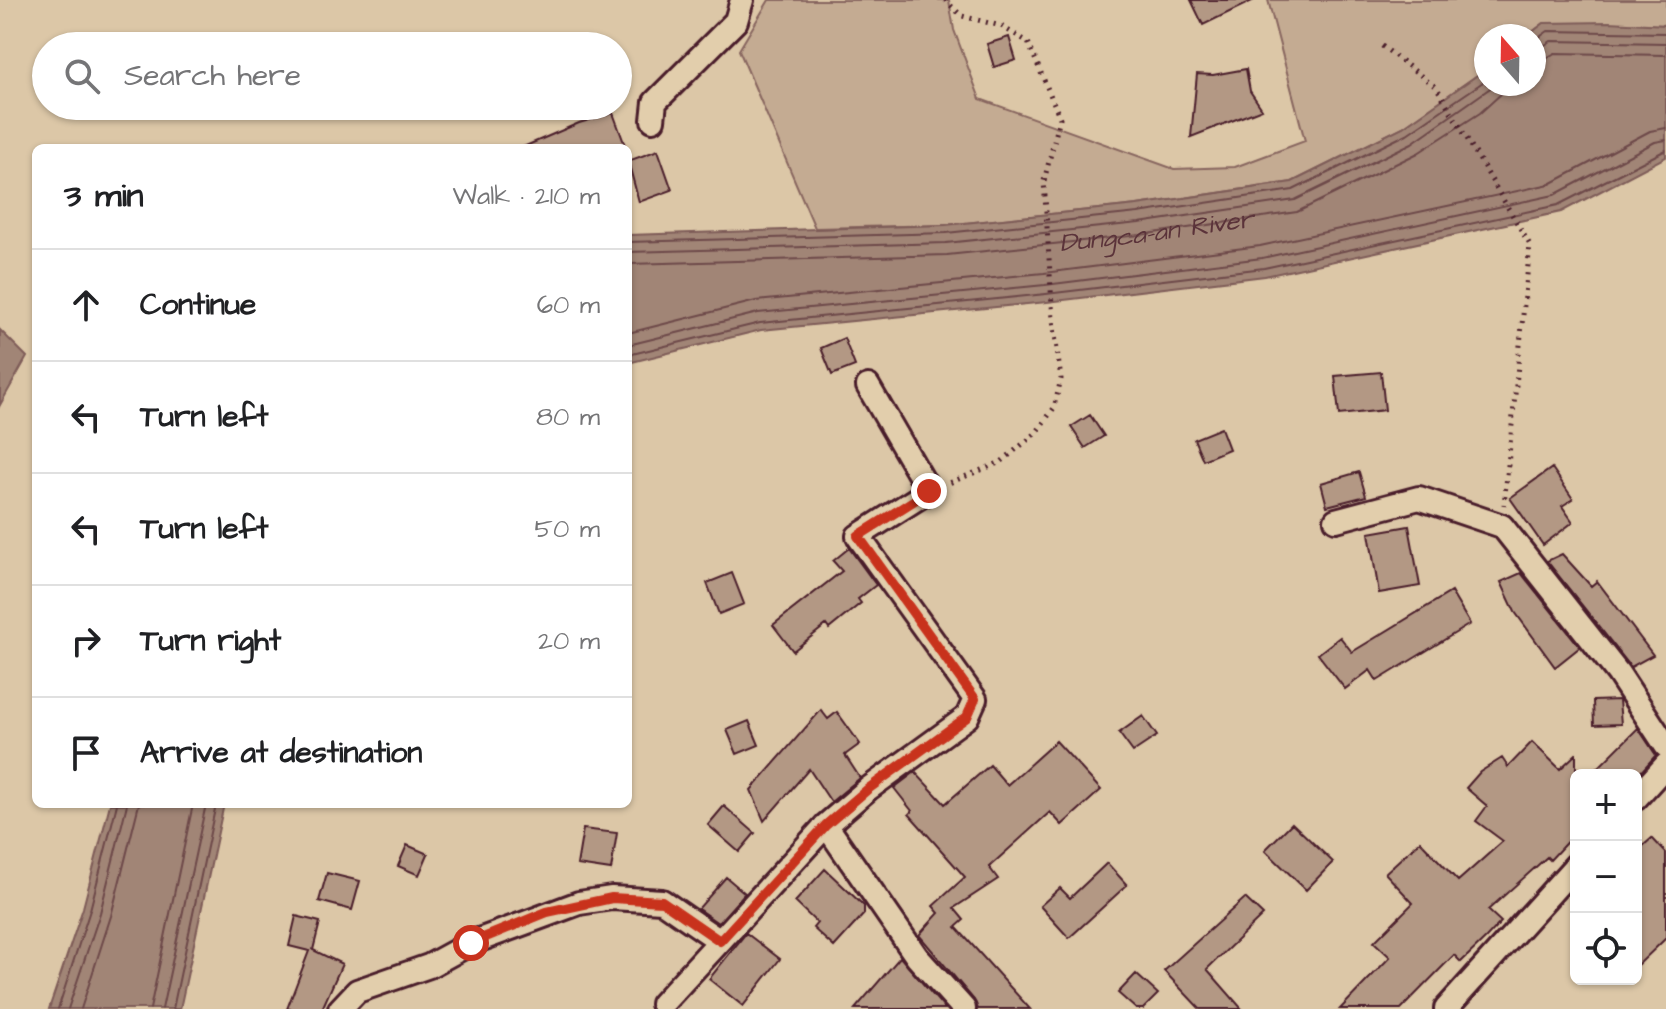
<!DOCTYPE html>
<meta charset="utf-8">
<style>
:root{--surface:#fff;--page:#f6f6f6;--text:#202124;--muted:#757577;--line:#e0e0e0}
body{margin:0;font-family:"Architects Daughter",sans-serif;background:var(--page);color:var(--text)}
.controls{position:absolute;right:24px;bottom:24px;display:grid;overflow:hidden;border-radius:12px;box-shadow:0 2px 6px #0004}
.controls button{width:72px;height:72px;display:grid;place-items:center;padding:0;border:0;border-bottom:2px solid var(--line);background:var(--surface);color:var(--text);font:40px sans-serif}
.compass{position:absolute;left:1474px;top:24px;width:72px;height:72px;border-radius:50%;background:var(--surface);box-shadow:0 2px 6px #0004;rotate:340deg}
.stop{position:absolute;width:24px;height:24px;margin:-18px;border:6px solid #c8321e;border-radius:50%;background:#fff}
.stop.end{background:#c8321e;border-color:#fff;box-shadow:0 2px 8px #0008}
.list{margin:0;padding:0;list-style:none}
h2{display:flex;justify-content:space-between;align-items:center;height:104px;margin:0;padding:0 32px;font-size:34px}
h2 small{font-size:26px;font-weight:400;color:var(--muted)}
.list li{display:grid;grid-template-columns:52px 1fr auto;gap:24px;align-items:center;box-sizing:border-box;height:112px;padding:0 32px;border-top:2px solid var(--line)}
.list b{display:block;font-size:30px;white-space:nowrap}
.list em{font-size:26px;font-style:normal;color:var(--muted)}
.icon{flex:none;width:44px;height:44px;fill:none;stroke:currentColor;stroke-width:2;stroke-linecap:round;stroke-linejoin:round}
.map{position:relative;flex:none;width:1666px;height:1009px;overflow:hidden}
.search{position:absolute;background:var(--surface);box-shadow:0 2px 6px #0004;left:32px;top:32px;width:600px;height:88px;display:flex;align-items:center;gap:20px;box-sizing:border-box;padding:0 28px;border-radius:44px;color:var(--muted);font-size:30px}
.panel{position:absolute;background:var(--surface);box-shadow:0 2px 6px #0004;left:32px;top:144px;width:600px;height:664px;border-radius:12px}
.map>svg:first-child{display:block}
.green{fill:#c4ab92;stroke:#87655e;stroke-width:2}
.water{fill:#a18576;stroke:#7e5c58;stroke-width:2}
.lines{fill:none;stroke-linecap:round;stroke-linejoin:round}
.shore{stroke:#6d4849;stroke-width:2}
.building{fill:#b39884;stroke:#4a1f2b;stroke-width:2}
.minor-casing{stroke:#4a1f2b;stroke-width:28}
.path{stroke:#4a1f2b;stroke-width:5;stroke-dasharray:2 6;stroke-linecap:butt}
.minor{stroke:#e2ceac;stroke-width:22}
.route{stroke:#c8321e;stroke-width:10}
.labels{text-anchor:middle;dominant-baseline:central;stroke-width:6;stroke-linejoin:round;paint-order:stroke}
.water-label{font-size:26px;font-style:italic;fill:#5b333a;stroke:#e2ceac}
</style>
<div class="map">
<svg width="1666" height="1009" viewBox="0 0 1666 1009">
<rect width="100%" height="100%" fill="#dcc7a7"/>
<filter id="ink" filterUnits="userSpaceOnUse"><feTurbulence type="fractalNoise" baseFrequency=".0125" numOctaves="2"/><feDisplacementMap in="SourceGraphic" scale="16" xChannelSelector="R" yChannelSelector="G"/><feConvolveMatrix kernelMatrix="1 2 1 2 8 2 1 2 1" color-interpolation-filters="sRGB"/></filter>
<g filter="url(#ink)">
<path class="green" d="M769 0H949L954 30 980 99 1174 169 1235 167 1305 141 1268 0H1666V25L1544 23 1527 36H1486V69L1403 127 1292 182 1137 205 945 225 815 228 739 50Z"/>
<path class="water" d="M1609 22 1666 25V157L1561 212 1265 276 1047 302 761 330 628 363V235L945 225 1137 205 1292 182 1403 127 1486 69V84H1534V36H1527L1544 23Z
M0 330 27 357 0 405Z
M110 804H224L180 1009H49L83 908Z"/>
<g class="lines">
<g class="shore">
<path d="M1534 41 1548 31 1666 33"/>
<path d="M1534 52 1551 41 1666 43"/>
<path d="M1534 65 1555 53 1666 55"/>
<path d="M628 242 946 233 1138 213 1293 190 1407 134 1486 80"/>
<path d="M628 252 946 243 1139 223 1295 200 1412 143 1496 84"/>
<path id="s1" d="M628 264 947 255 1140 235 1297 212 1418 153 1480 113 1512 84"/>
<path d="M628 333 756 301 1044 273 1260 246 1550 184 1650 131 1666 128"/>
<path d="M628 345 758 313 1045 285 1262 258 1554 195 1655 142 1666 140"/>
<path d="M628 355 760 323 1046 294 1264 268 1558 205 1666 150"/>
<path d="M58 1009 90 910 117 804"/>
<path d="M68 1009 100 913 127 804"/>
<path d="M81 1009 111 916 139 804"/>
<path d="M150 1009 193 804"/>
<path d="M162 1009 206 804"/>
<path d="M173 1009 216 804"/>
</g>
</g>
<path class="building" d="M1191 0H1254L1203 25Z
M1009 37 1016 60 994 67 987 44Z
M1246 69 1250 91 1262 109 1191 137 1197 74 1213 75Z
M613 113 626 148H521L579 123Z
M658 150 672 190 639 202 628 161Z
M844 338 855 366 832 375 821 348Z
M1381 372 1385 410 1339 415 1335 376Z
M1090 415 1104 436 1085 448 1071 427Z
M1221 428 1229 449 1203 460 1194 439Z
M1552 468 1573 499 1562 506 1573 522 1543 545 1510 498Z
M1359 472 1366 496 1327 506 1321 483Z
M1409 526 1420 586 1379 593 1369 533Z
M849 548 876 585 858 599 861 603 829 629 826 625 793 651 773 625 842 571 833 561Z
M1562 554 1591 586 1597 581 1653 655 1631 667 1547 561Z
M732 573 744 604 719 614 707 583Z
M1521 573 1580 647 1555 667 1515 612 1501 582Z
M1451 592 1470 624 1377 681 1370 670 1345 689 1318 654 1340 637 1352 652Z
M1619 700 1621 724 1594 725 1593 701Z
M821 710 828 719 837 712 860 744 845 755 860 778 831 802 809 769 764 821 751 790Z
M1143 716 1157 736 1133 752 1119 733Z
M749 721 759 745 737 754 727 730Z
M1638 728 1656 755 1638 775H1591Z
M1056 741 1101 790 1062 825 1050 812 989 867 998 879 954 908 964 920 956 927 1030 1009H978L974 1000 919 935 939 913 933 906 965 877 909 814 912 811 894 788 915 772 945 804 990 765 1007 785Z
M1532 742 1560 769 1576 754V832L1550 860 1547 857 1488 910 1501 922 1486 938 1461 962 1454 955 1401 1009H1340L1390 957 1374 942 1413 903 1385 873 1420 841 1458 881 1503 841 1476 821 1487 806 1466 788 1480 772 1502 758 1508 767Z
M724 806 755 833 739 852 708 825Z
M1292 823 1333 862 1306 890 1265 850Z
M583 829 617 833 611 870 577 865Z
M1652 838 1666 853V938L1636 967V852Z
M407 845 428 854 419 875 398 866Z
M1107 863 1127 885 1069 938 1040 906 1060 888 1070 898Z
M825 869 864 906V914L834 947 813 928 817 923 795 902Z
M327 873 360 881 352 910 319 901Z
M726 877 745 893 718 923 698 909Z
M1245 898 1263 915 1207 969 1242 1009H1200L1164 971Z
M296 916 320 922 313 950 342 964 322 1009H287L309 951 289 946Z
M746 933 780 959 743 1006 709 979Z
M900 957 945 1009H855Z
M1136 974 1158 994 1143 1009H1136L1118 993Z"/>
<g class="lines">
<defs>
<path id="minor" d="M653 120 655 102 736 21 742 0
M1336 520 1419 498 1502 526 1618 673 1666 746
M1636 798 1666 765
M826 825 917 957 964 1009
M662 1004 720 941
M340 1009 357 991 429 966 471 943 579 903 612 898 662 901 720 941 826 825 868 789 967 717 975 699 858 536 929 491 868 386
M1446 1009 1576 865"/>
</defs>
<use href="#minor" class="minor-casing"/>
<path class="path" d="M945 0 962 16 1001 26 1028 42 1060 118 1044 181 1053 320 1061 379 1054 408 1036 433 1001 462 949 483
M1382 46 1437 88 1530 245 1504 505"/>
<use href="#minor" class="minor"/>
</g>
</g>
<g class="lines" filter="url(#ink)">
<path class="route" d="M471 943 547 912 612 898 662 901 720 941 826 825 868 789 967 717 975 699 858 536 929 491"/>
</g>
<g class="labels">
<g class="water-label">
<text stroke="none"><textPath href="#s1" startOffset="530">Dungca-an River</textPath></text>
</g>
</g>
</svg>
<div class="controls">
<button>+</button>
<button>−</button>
<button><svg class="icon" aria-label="locate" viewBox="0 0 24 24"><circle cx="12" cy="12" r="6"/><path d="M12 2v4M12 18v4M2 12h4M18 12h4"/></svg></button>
</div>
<svg class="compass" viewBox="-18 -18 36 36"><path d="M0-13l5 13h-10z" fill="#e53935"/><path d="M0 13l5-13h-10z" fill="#757577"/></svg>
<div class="stop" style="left:471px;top:943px"></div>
<div class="stop end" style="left:929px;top:491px"></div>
<div class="search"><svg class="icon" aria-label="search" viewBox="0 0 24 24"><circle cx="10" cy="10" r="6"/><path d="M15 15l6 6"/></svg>Search here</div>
<section class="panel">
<h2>3 min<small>Walk · 210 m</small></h2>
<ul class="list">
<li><svg class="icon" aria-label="ahead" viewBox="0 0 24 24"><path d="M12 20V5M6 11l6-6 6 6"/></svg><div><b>Continue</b></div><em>60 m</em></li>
<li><svg class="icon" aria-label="left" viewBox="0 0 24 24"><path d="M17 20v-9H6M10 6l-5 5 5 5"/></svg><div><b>Turn left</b></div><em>80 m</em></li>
<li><svg class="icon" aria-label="left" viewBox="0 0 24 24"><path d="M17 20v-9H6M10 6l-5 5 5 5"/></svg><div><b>Turn left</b></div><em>50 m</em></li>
<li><svg class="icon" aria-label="right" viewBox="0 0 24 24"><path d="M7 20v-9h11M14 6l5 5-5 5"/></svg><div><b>Turn right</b></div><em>20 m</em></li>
<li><svg class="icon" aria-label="arrive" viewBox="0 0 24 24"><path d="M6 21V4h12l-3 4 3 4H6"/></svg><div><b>Arrive at destination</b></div></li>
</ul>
</section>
</div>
